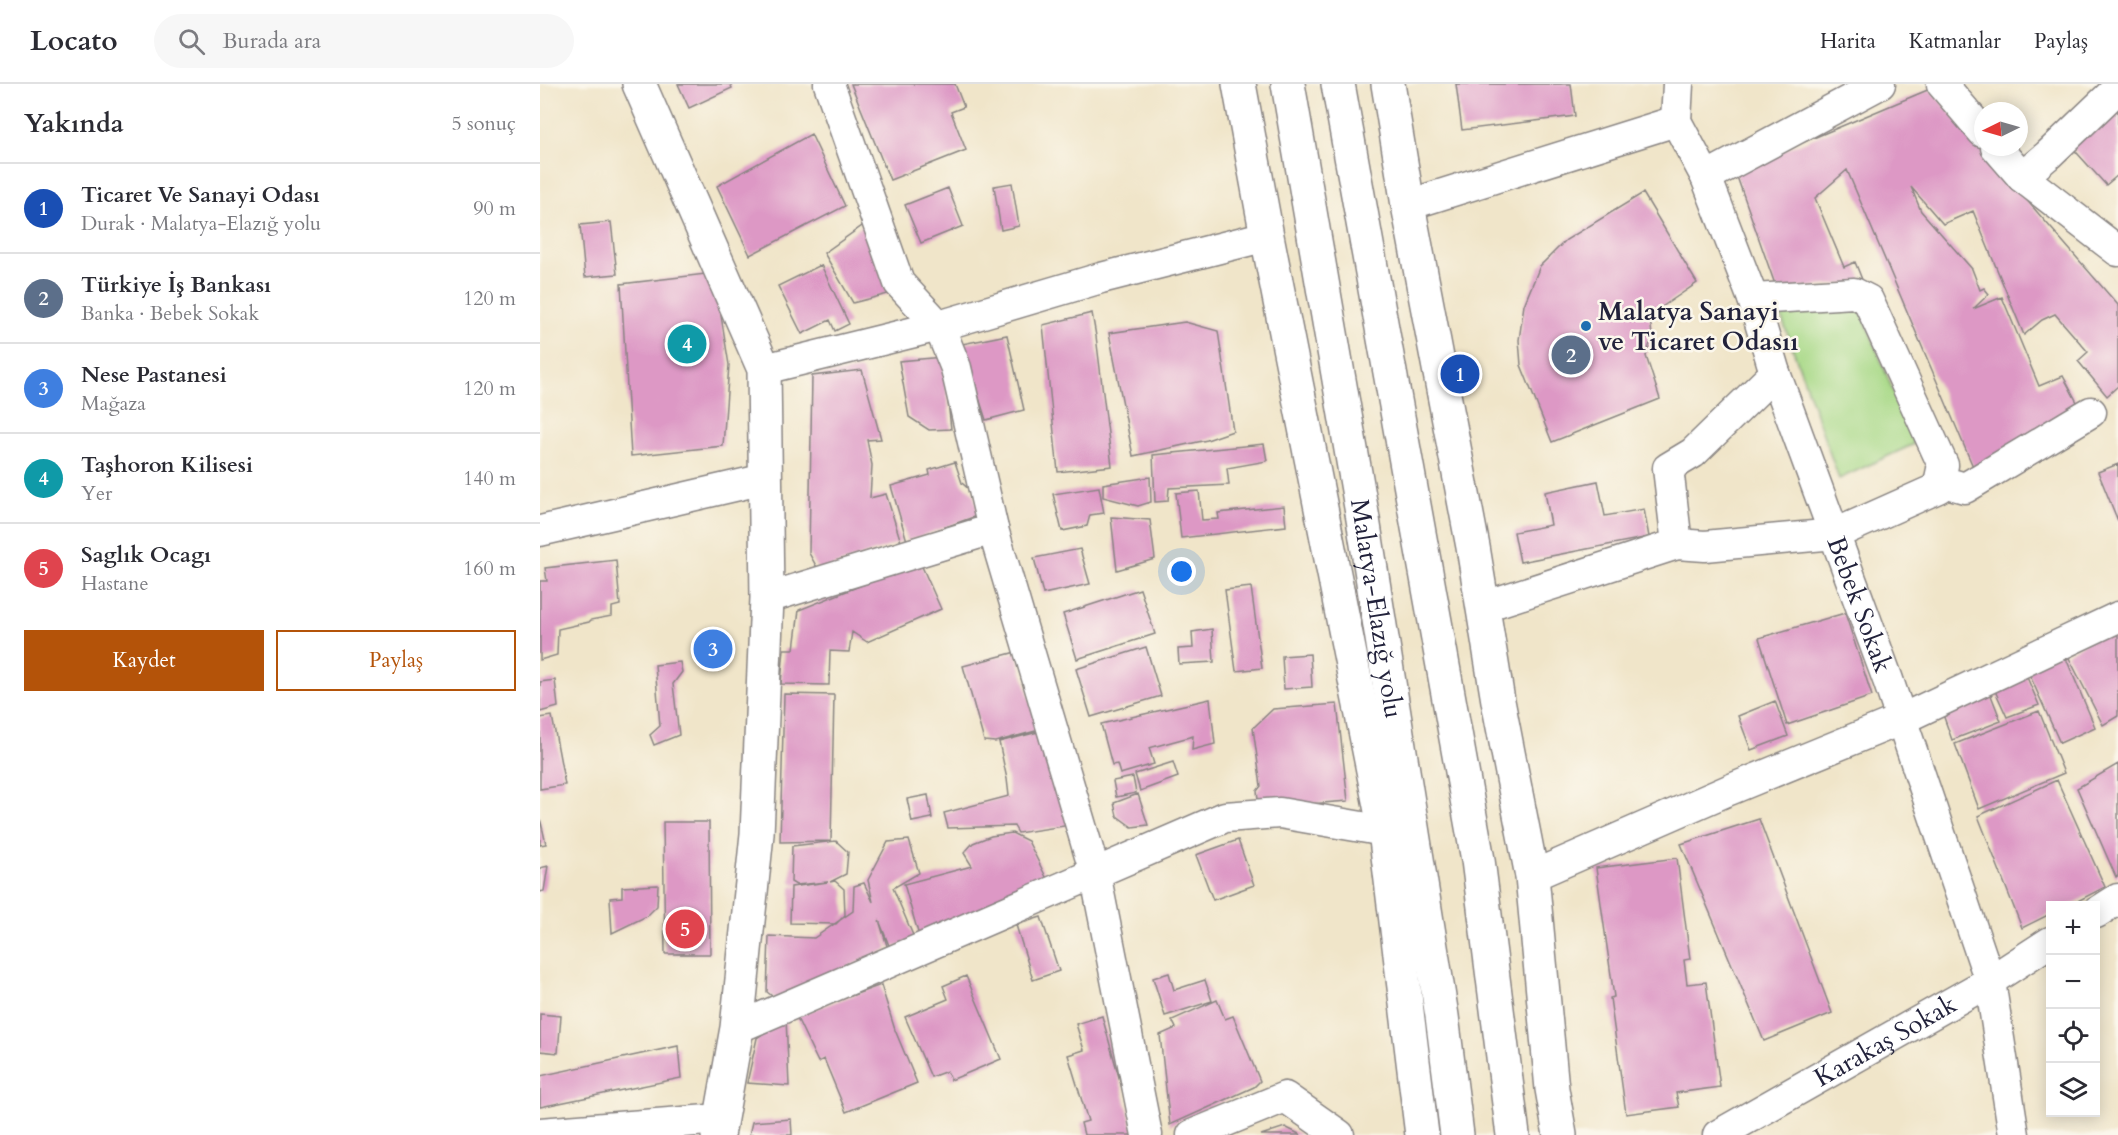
<!DOCTYPE html>
<html lang="tr">
<meta charset="utf-8">
<style>
:root{--surface:#fff;--page:#f7f7f7;--text:#2b2b33;--muted:#7c7c81;--line:#e1e1e2;--accent:#b45309}
body{margin:0;font-family:Cardo,serif;background:var(--page);color:var(--text)}
.controls{position:absolute;right:18px;bottom:18px;display:grid;overflow:hidden;border-radius:0px;box-shadow:0 3px 15px #0003}
.controls button{width:54px;height:54px;display:grid;place-items:center;padding:0;border:0;border-bottom:2px solid var(--line);background:var(--surface);color:var(--text);font:30px sans-serif}
.compass{position:absolute;left:1434px;top:18px;width:54px;height:54px;border-radius:50%;background:var(--surface);box-shadow:0 3px 15px #0003;rotate:265deg}
.you{position:absolute;left:642px;top:488px;width:21px;height:21px;margin:-15px;border:4px solid #fff;border-radius:50%;background:#1a73e8;box-shadow:0 0 0 9px #1a73e833}
.badge{display:grid;place-items:center;width:39px;height:39px;border-radius:50%;background:var(--accent);color:#fff;font-size:20px;font-weight:700}
.pin{position:absolute;translate:-50% -50%;border:3px solid #fff;box-shadow:0 2px 6px #0006}
.list{margin:0;padding:0;list-style:none}
h2{display:flex;justify-content:space-between;align-items:center;height:78px;margin:0;padding:0 24px;font-size:26px}
h2 small{font-size:20px;font-weight:400;color:var(--muted)}
.list li{display:grid;grid-template-columns:39px 1fr auto;gap:18px;align-items:center;box-sizing:border-box;height:90px;padding:0 24px;border-top:2px solid var(--line)}
.list b{display:block;font-size:22px;white-space:nowrap}
.list p{margin:0;font-size:20px;white-space:nowrap;color:var(--muted)}
.list em{font-size:20px;font-style:normal;color:var(--muted)}
.actions{display:flex;gap:12px;padding:18px 24px}
.actions a{flex:1;padding:14px 0;border:2px solid var(--accent);border-radius:0px;text-align:center;font-size:21px;color:var(--accent)}
.actions .main{background:var(--accent);color:#fff}
.icon{flex:none;width:33px;height:33px;fill:none;stroke:currentColor;stroke-width:2;stroke-linecap:round;stroke-linejoin:round}
.map{position:relative;flex:none;width:1578px;height:1051px;overflow:hidden}
header{display:flex;align-items:center;gap:36px;box-sizing:border-box;height:84px;padding:0 30px;background:var(--surface);border-bottom:2px solid var(--line)}
header strong{font-size:28px}
nav{display:flex;gap:33px;margin-inline-start:auto;font-size:21px}
.search{width:420px;height:54px;background:var(--page);display:flex;align-items:center;gap:15px;box-sizing:border-box;padding:0 21px;border-radius:33px;color:var(--muted);font-size:22px}
main{display:flex}
aside{flex:1;background:var(--surface)}
.map>svg:first-child{display:block}
.green{fill:#a9d988;stroke:#667e62;stroke-width:1.5}
.building{fill:#dd98c5}
.lines{fill:none;stroke-linecap:round;stroke-linejoin:round}
.minor-casing{stroke:#898482;stroke-width:33}
.tertiary-casing{stroke:#898482;stroke-width:36}
.secondary-casing{stroke:#898482;stroke-width:36}
.trunk-casing{stroke:#898482;stroke-width:36}
.minor{stroke:#fff;stroke-width:30}
.tertiary{stroke:#fff;stroke-width:33}
.secondary{stroke:#fff;stroke-width:33}
.trunk{stroke:#fff;stroke-width:33}
.poi-dot{fill:#1f6fb2;stroke:#fbf7ec;stroke-width:2}
.labels{text-anchor:middle;dominant-baseline:central;stroke-width:5;stroke-linejoin:round;paint-order:stroke}
.poi-label{font-size:26px;font-weight:bold;fill:#22223b;stroke:#fbf7ec;text-anchor:start}
.street-label{font-size:26px;fill:#22223b;stroke:#fbf7ec}
</style>
<header>
<strong>Locato</strong>
<div class="search"><svg class="icon" aria-label="search" viewBox="0 0 24 24"><circle cx="10" cy="10" r="6"/><path d="M15 15l6 6"/></svg>Burada ara</div>
<nav><a>Harita</a><a>Katmanlar</a><a>Paylaş</a></nav>
</header>
<main>
<aside>
<h2>Yakında<small>5 sonuç</small></h2>
<ul class="list">
<li><span class="badge" style="background:#1a4fb4">1</span><div><b>Ticaret Ve Sanayi Odası</b><p>Durak · Malatya-Elazığ yolu</p></div><em>90 m</em></li>
<li><span class="badge" style="background:#5c6f8a">2</span><div><b>Türkiye İş Bankası</b><p>Banka · Bebek Sokak</p></div><em>120 m</em></li>
<li><span class="badge" style="background:#3f7fe0">3</span><div><b>Nese Pastanesi</b><p>Mağaza</p></div><em>120 m</em></li>
<li><span class="badge" style="background:#0f9aa8">4</span><div><b>Taşhoron Kilisesi</b><p>Yer</p></div><em>140 m</em></li>
<li><span class="badge" style="background:#e0444e">5</span><div><b>Saglık Ocagı</b><p>Hastane</p></div><em>160 m</em></li>
</ul>
<div class="actions"><a class="main">Kaydet</a><a>Paylaş</a></div>
</aside>
<div class="map">
<svg width="1578" height="1051" viewBox="0 0 1578 1051">
<rect width="100%" height="100%" fill="#fbf7ec"/>
<filter id="ink" filterUnits="userSpaceOnUse"><feTurbulence type="fractalNoise" baseFrequency=".0167" numOctaves="2"/><feDisplacementMap in="SourceGraphic" scale="12" xChannelSelector="R" yChannelSelector="G"/><feConvolveMatrix kernelMatrix="1 2 1 2 8 2 1 2 1" color-interpolation-filters="sRGB"/></filter>
<filter id="wash" filterUnits="userSpaceOnUse"><feTurbulence type="fractalNoise" baseFrequency=".008" numOctaves="4" result="noise"/><feDisplacementMap in="SourceGraphic" scale="24" xChannelSelector="R" yChannelSelector="G"/><feGaussianBlur stdDeviation="1.35" result="paint"/><feColorMatrix in="noise" values="0 0 0 0 0 0 0 0 0 0 0 0 0 0 0 0 0 1.4 0 .05"/><feComposite in="paint" operator="in"/></filter>
<g filter="url(#wash)">
<rect width="100%" height="100%" fill="#f0e5c9"/>
<path class="green" d="M1312 203 1374 360 1299 395 1234 212Z"/>
<g id="blocks">
<path class="building" d="M138 0H190L192 4 149 24Z
M311 0H415L424 23 411 28 426 66 350 96Z
M916 0H1031L1035 32 922 46Z
M1390 5 1578 221V302L1567 312 1538 277 1548 268 1515 230 1502 236 1484 251 1433 127 1403 140 1371 103 1381 127 1432 185 1440 206 1444 204 1449 210 1433 225 1462 213 1499 302 1523 292 1539 322 1434 385 1307 86 1275 114 1304 183 1315 178 1323 198 1237 206 1195 87Z
M1578 14V91L1566 101 1528 59Z
M271 50 305 122 210 171 177 102Z
M472 99 479 142 461 146 454 102Z
M408 104 423 142 381 159 365 121Z
M1103 109 1157 199 1110 231 1112 253 1106 272 1120 315 1012 358 981 281 979 256 984 221 1000 182 1026 156Z
M71 138 77 190 45 193 40 141Z
M325 140 348 210 313 219 284 169Z
M281 181 309 240 295 247 290 236 262 250 238 202Z
M174 189 189 281 183 362 91 372 81 200Z
M552 229 556 252 572 382 518 388 503 241Z
M645 238 678 247 693 347 667 356 593 372 569 249Z
M467 251 484 326 446 336 422 260Z
M403 273 411 345 389 346 369 333 359 277Z
M322 286 341 355 327 356 332 381 330 414 346 410 361 458 279 487 269 469 272 292Z
M724 360 727 377 687 384 689 401 629 404 628 417 615 418 613 371Z
M415 378 422 399 433 409 439 431 367 457 351 402 390 391 389 386Z
M1578 380V437L1558 388Z
M610 393 611 418 598 422 563 413V400Z
M1058 397 1065 432 1104 425 1109 453 980 478 974 448 1011 441 1005 408Z
M559 403 564 429 550 431 547 442 522 447 513 410Z
M659 407 662 436 679 435 678 429 744 422 746 442 641 454 636 409Z
M571 433 610 436 615 475 577 486Z
M540 465 550 500 503 510 494 474Z
M76 476 80 521 72 523V532L51 536 49 538 18 545 17 571 0 576V497H7L5 484Z
M380 478 401 525 327 558 312 548 309 568 290 567 289 601 241 600 244 565H254L259 526Z
M711 503 722 584 696 587 685 506Z
M600 505 615 550 537 575 523 530Z
M1305 529 1332 612 1247 641 1219 554Z
M1578 537V632L1563 641 1527 570Z
M672 545 674 578 639 580 638 565 653 564 652 548Z
M606 563 621 612 551 633 536 585Z
M1522 565 1555 643 1520 659 1487 585Z
M476 568 499 646 455 658 444 657 423 582Z
M770 570 772 603 744 605 742 572Z
M140 578 142 588 133 600 139 651 114 661 110 651 120 642 115 581Z
M1483 584 1499 621 1467 633 1451 598Z
M15 596 18 623 0 628V598Z
M1447 601 1461 637 1412 656 1400 622Z
M244 610 294 611 291 757 240 758Z
M670 615 675 660 652 666 653 652 609 664 614 680 580 690 577 680 572 681 561 640Z
M1235 617 1248 652 1211 666 1198 632Z
M797 620 808 717 756 721 718 715 717 707 721 702 713 644 733 625Z
M1499 627 1524 689 1439 725 1415 660Z
M12 632 25 701 0 705V634Z
M506 646 531 741 478 749 474 742 408 744 404 729 469 712 467 695 459 658Z
M633 678 638 693 600 707 595 690Z
M1578 680V792L1576 793 1537 704Z
M593 693 596 709 576 713 573 697Z
M1517 696 1565 803 1528 822H1510V830L1482 844 1438 732Z
M598 710 608 741 592 743 577 732 574 719Z
M388 711 392 734 372 738 367 715Z
M0 734 6 760 0 761Z
M1219 735 1292 929 1224 957 1141 760Z
M123 738H169L170 870H125Z
M472 749 488 757 509 799 379 852 364 800 432 782 424 769 433 759 451 752Z
M369 756 379 789 353 804 375 856 350 864 339 836 348 865 236 915 227 908 229 852 274 854 313 827 314 802 324 799 333 818 328 796 348 758Z
M698 756 714 801 673 816 656 771Z
M296 757 308 768 306 790 290 798 295 797 304 805 305 831 296 840 250 839 251 803 288 798 256 801 251 798 252 762Z
M1137 774 1150 875 1144 876 1147 900 1166 898 1180 1003 1136 1009 1139 1023 1086 1030 1070 914 1074 913 1056 784Z
M8 782 4 807 0 808V784Z
M118 801 117 822 107 832 72 849 70 814 82 813V803Z
M501 833 519 887 493 896 476 841Z
M629 889 634 906 665 896 672 917 625 932 613 894Z
M426 892 461 975 411 996 407 987 391 993 365 933 408 915 403 902Z
M341 901 355 946 377 999 306 1028 284 975 278 978 256 932Z
M677 916 685 935 693 932 720 997 714 1003 630 1041 620 951 636 944 632 936Z
M0 930 21 932 18 969 0 967Z
M562 932 595 1051H544L541 1039 548 1037 528 971 544 966 536 940Z
M246 934 249 1002 207 999 217 954Z
M138 962 141 994 0 1023V992Z
M251 1035 252 1051H209L212 1038Z
M745 1043 761 1051H721Z"/>
</g>
</g>
<g filter="url(#ink)">
<use href="#blocks" fill-opacity="0" stroke="#898482" stroke-width="1.5"/>
<g class="lines">
<defs>
<g id="minor">
<path d="M289 0 359 199 399 242 416 284 453 445 555 789 607 1051"/>
<path id="s1" d="M1138 0 1136 37 1166 93 1213 215 1235 289 1348 596 1450 897 1474 1051"/>
<path d="M1402 0 1443 48"/>
<path d="M1456 63 1482 93 1508 71 1578 4"/>
<path d="M1166 93 1340 0"/>
<path d="M1482 93 1578 167"/>
<path d="M868 121 1136 37"/>
<path d="M224 285 399 242 561 194 727 152"/>
<path d="M1400 397 1425 404 1551 328"/>
<path d="M0 447 225 395"/>
<path d="M1137 460 1165 462 1295 450 1398 404 1403 381 1328 216 1314 209 1213 215"/>
<path d="M227 514 453 445"/>
<path d="M942 523 1137 460 1128 384 1153 369 1235 289"/>
<path d="M992 792 1189 706 1360 636 1578 533"/>
<path d="M1556 829 1578 815"/>
<path d="M197 944 685 733 740 729 845 747"/>
<path d="M0 1049 181 1035"/>
<path d="M652 1051 745 1013 799 1051"/>
<path id="s2" d="M1178 1051 1450 897 1510 858"/>
</g>
<path id="tertiary" d="M99 0 224 285 227 514 217 750 197 944 178 1051"/>
<path id="secondary" d="M699 0 727 152 845 747 882 1051
M848 0 868 121 933 463 958 617 992 792 1012 1005 1020 1051"/>
<g id="trunk">
<path id="s3" d="M748 0 823 435 902 932 917 1051"/>
<path d="M798 0 938 776 973 1051"/>
</g>
</defs>
<use href="#minor" class="minor-casing"/>
<use href="#tertiary" class="tertiary-casing"/>
<use href="#secondary" class="secondary-casing"/>
<use href="#trunk" class="trunk-casing"/>
<use href="#minor" class="minor"/>
<use href="#tertiary" class="tertiary"/>
<use href="#secondary" class="secondary"/>
<use href="#trunk" class="trunk"/>
</g>
</g>
<circle class="poi-dot" cx="1046" cy="242" r="6"/>
<g class="labels">
<g class="poi-label">
<text x="1058" y="227">Malatya Sanayi<tspan x="1058" dy="30">ve Ticaret Odasıı</tspan></text>
</g>
<g class="street-label">
<text stroke="none"><textPath href="#s1" startOffset="555">Bebek Sokak</textPath></text>
<text stroke="none"><textPath href="#s3" startOffset="532">Malatya-Elazığ yolu</textPath></text>
<text stroke="none"><textPath href="#s2" startOffset="192">Karakaş Sokak</textPath></text>
</g>
</g>
</svg>
<div class="controls">
<button>+</button>
<button>−</button>
<button><svg class="icon" aria-label="locate" viewBox="0 0 24 24"><circle cx="12" cy="12" r="6"/><path d="M12 2v4M12 18v4M2 12h4M18 12h4"/></svg></button>
<button><svg class="icon" aria-label="layers" viewBox="0 0 24 24"><path d="M12 4l9 5-9 5-9-5zM3 14l9 5 9-5"/></svg></button>
</div>
<svg class="compass" viewBox="-18 -18 36 36"><path d="M0-13l5 13h-10z" fill="#e53935"/><path d="M0 13l5-13h-10z" fill="#7c7c81"/></svg>
<div class="you"></div>
<div class="pin badge" style="left:920px;top:290px;background:#1a4fb4">1</div>
<div class="pin badge" style="left:1031px;top:271px;background:#5c6f8a">2</div>
<div class="pin badge" style="left:173px;top:565px;background:#3f7fe0">3</div>
<div class="pin badge" style="left:147px;top:260px;background:#0f9aa8">4</div>
<div class="pin badge" style="left:145px;top:845px;background:#e0444e">5</div>
</div>
</main>
